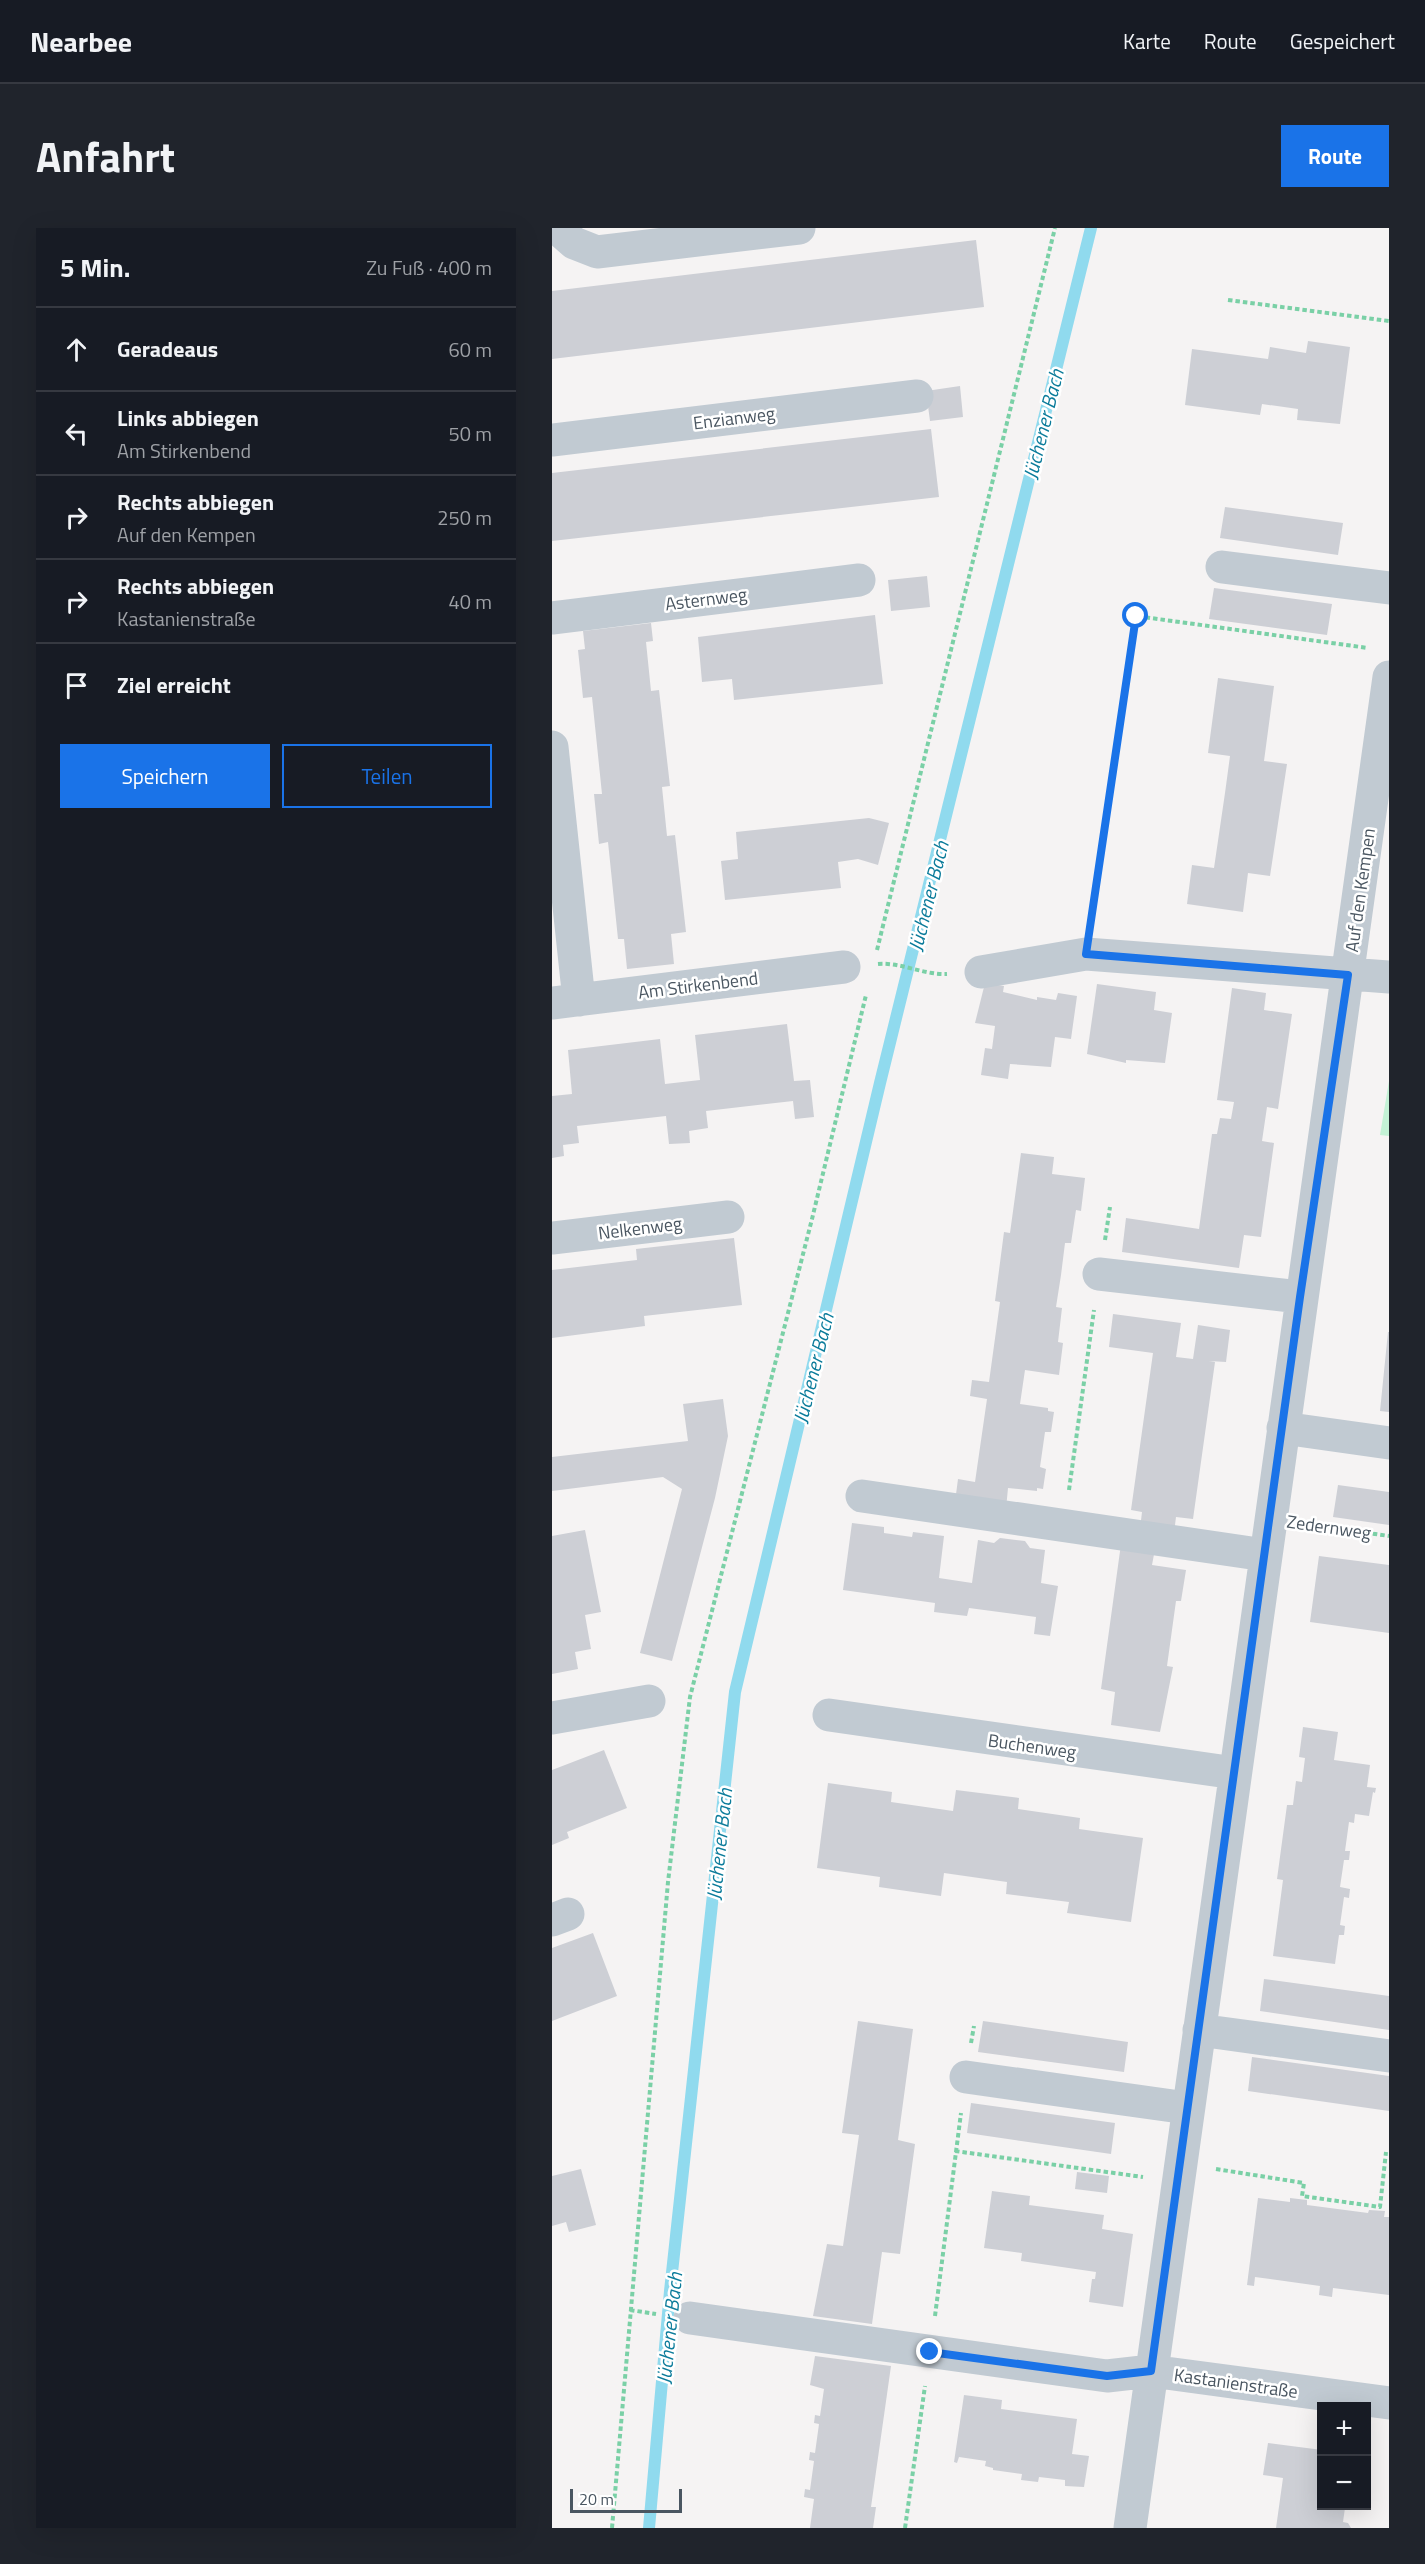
<!DOCTYPE html>
<html lang="de">
<meta charset="utf-8">
<style>
:root{--surface:#171b24;--page:#20242c;--text:#f1f3f6;--muted:#9ea1a6;--line:#363941;--accent:#1a73e8}
body{margin:0;font-family:"Titillium Web",sans-serif;background:var(--page);color:var(--text)}
.controls{position:absolute;right:18px;bottom:18px;display:grid;overflow:hidden;border-radius:0px;box-shadow:0 6px 24px #0002}
.controls button{width:54px;height:54px;display:grid;place-items:center;padding:0;border:0;border-bottom:2px solid var(--line);background:var(--surface);color:var(--text);font:30px sans-serif}
.scale{position:absolute;left:18px;bottom:15px;width:112px;box-sizing:border-box;padding-left:6px;border:3px solid #4a5661;border-top:0;font-size:16px;line-height:21px;white-space:nowrap;color:#4a5661;-webkit-text-stroke:4px #fff;paint-order:stroke}
.stop{position:absolute;width:18px;height:18px;margin:-14px;border:4px solid #1a73e8;border-radius:50%;background:#fff}
.stop.end{background:#1a73e8;border-color:#fff;box-shadow:0 2px 6px #0008}
.list{margin:0;padding:0;list-style:none}
h2{display:flex;justify-content:space-between;align-items:center;height:78px;margin:0;padding:0 24px;font-size:26px}
h2 small{font-size:20px;font-weight:400;color:var(--muted)}
.list li{display:grid;grid-template-columns:39px 1fr auto;gap:18px;align-items:center;box-sizing:border-box;height:84px;padding:0 24px;border-top:2px solid var(--line)}
.list b{display:block;font-size:22px;white-space:nowrap}
.list p{margin:0;font-size:20px;white-space:nowrap;color:var(--muted)}
.list em{font-size:20px;font-style:normal;color:var(--muted)}
.actions{display:flex;gap:12px;padding:18px 24px}
.actions a{flex:1;padding:14px 0;border:2px solid var(--accent);border-radius:0px;text-align:center;font-size:21px;color:var(--accent)}
.actions .main{background:var(--accent);color:#fff}
.icon{flex:none;width:33px;height:33px;fill:none;stroke:currentColor;stroke-width:2;stroke-linecap:round;stroke-linejoin:round}
.map{position:relative;flex:none;width:837px;height:2300px;overflow:hidden;border-radius:0px}
header{display:flex;align-items:center;gap:36px;box-sizing:border-box;height:84px;padding:0 30px;background:var(--surface);border-bottom:2px solid var(--line)}
header strong{font-size:28px}
nav{display:flex;gap:33px;margin-inline-start:auto;font-size:21px}
.intro{display:flex;align-items:center;justify-content:space-between;box-sizing:border-box;height:144px;padding:0 36px}
h1{margin:0;font-size:42px}
.button{padding:15px 27px;border-radius:0px;background:var(--accent);color:#fff;font-size:21px;font-weight:700}
main{display:flex;gap:36px;padding:0 36px}
aside{flex:1;background:var(--surface);border-radius:0px;box-shadow:0 6px 24px #0002}
.map>svg:first-child{display:block}
.green{fill:#c3f1d5}
.lines{fill:none;stroke-linecap:round;stroke-linejoin:round}
.stream{stroke:#90daee;stroke-width:12}
.building{fill:#cdcfd5}
.path{stroke:#7ad0a6;stroke-width:4;stroke-dasharray:4.5 3;stroke-linecap:butt}
.minor{stroke:#c1cad2;stroke-width:33}
.route{stroke:#1a73e8;stroke-width:8}
.labels{text-anchor:middle;dominant-baseline:central;stroke-width:5;stroke-linejoin:round;paint-order:stroke}
.street-label{font-size:18px;fill:#4a5661;stroke:#fff}
.water-label{font-size:20px;font-style:italic;fill:#0c7c9b;stroke:#fff}
</style>
<header>
<strong>Nearbee</strong>
<nav><a>Karte</a><a>Route</a><a>Gespeichert</a></nav>
</header>
<div class="intro"><h1>Anfahrt</h1><a class="button">Route</a></div>
<main>
<aside>
<h2>5 Min.<small>Zu Fuß · 400 m</small></h2>
<ul class="list">
<li><svg class="icon" aria-label="ahead" viewBox="0 0 24 24"><path d="M12 20V5M6 11l6-6 6 6"/></svg><div><b>Geradeaus</b></div><em>60 m</em></li>
<li><svg class="icon" aria-label="left" viewBox="0 0 24 24"><path d="M17 20v-9H6M10 6l-5 5 5 5"/></svg><div><b>Links abbiegen</b><p>Am Stirkenbend</p></div><em>50 m</em></li>
<li><svg class="icon" aria-label="right" viewBox="0 0 24 24"><path d="M7 20v-9h11M14 6l5 5-5 5"/></svg><div><b>Rechts abbiegen</b><p>Auf den Kempen</p></div><em>250 m</em></li>
<li><svg class="icon" aria-label="right" viewBox="0 0 24 24"><path d="M7 20v-9h11M14 6l5 5-5 5"/></svg><div><b>Rechts abbiegen</b><p>Kastanienstraße</p></div><em>40 m</em></li>
<li><svg class="icon" aria-label="arrive" viewBox="0 0 24 24"><path d="M6 21V4h12l-3 4 3 4H6"/></svg><div><b>Ziel erreicht</b></div></li>
</ul>
<div class="actions"><a class="main">Speichern</a><a>Teilen</a></div>
</aside>
<div class="map">
<svg width="837" height="2300" viewBox="0 0 837 2300">
<rect width="100%" height="100%" fill="#f5f3f3"/>
<path class="green" d="M837 853V908L828 907Z"/>
<g class="lines">
<path class="stream" d="M97 2300 118 2063 183 1464 328 855 539 0"/>
</g>
<path class="building" d="M424 12 432 79 0 131V63Z
M756 113 798 119 788 196 745 192 746 181 710 176 708 187 633 177 640 121 716 131 718 119 754 125Z
M408 158 411 189 378 193 374 163Z
M379 201 387 269 0 313V245Z
M673 279 791 295 786 327 668 310Z
M375 348 378 379 339 383 336 352Z
M662 360 780 376 775 407 657 391Z
M323 387 331 456 182 472 180 451 150 454 146 409Z
M99 395 101 413 94 414 99 463 107 462 118 558 110 559 115 608 123 607 134 704 119 706 122 736 75 741 72 711H66L56 614 47 616 42 566H50L40 469 31 470 26 422 33 421 31 403Z
M666 450 722 458 712 533 735 536 718 648 696 645 691 684 635 676 640 637 662 640 673 565 678 528 656 525Z
M317 590 337 595 326 637 306 631 286 634 289 660 173 672 169 633 186 631 184 604Z
M433 755 452 758 451 764 485 772V769L504 772 506 765 525 768 519 811 503 809 499 839 458 836 456 851 429 847 433 820 440 821 443 798 423 795Z
M545 756 604 764 602 782 620 785 613 835 574 832V835L535 826Z
M680 760 714 765 712 782 740 786 726 881 715 879 710 913 722 915 709 1009 692 1007 687 1040 570 1024 574 990 647 1001 660 906H665L668 890 679 891 682 874 665 872Z
M235 796 242 853 258 852 262 889 243 891 241 873 154 883 156 900 137 903 138 915 117 916 114 888 25 898 27 915 11 917 12 928 0 930V868L20 866 16 822 108 811 113 856 148 852 143 807Z
M469 925 502 929 500 946 533 950 529 983 524 982 519 1015H513L509 1047 504 1079 510 1080 506 1114 511 1115 507 1147 473 1142 468 1176 496 1180V1183L502 1184 499 1204H493L488 1239 494 1241 491 1261 485 1260V1263L456 1260 454 1281 403 1274 406 1251 423 1254 435 1171 418 1168 420 1152 437 1154 448 1074 443 1073 452 1004 458 1005Z
M182 1010 190 1077 92 1088 93 1098 0 1110V1042L85 1032 84 1021Z
M561 1086 629 1095 624 1129 641 1131 646 1097 678 1102 674 1134 657 1133 663 1134 641 1291 624 1289 622 1305 588 1301 590 1284 579 1282 601 1125 557 1119Z
M836 1104H837V1184L828 1183Z
M171 1171 176 1208 163 1270 120 1433 88 1425 130 1261 111 1249 0 1263V1229L136 1213 131 1176Z
M786 1257 837 1264V1297L781 1289Z
M300 1295 332 1299V1305L360 1309 361 1304 392 1308 387 1350 420 1355 426 1312 442 1315 448 1310 473 1313 478 1320 493 1322 489 1355 506 1358 498 1408 482 1406 484 1389 417 1380 415 1388 398 1386 382 1384 383 1375 291 1362Z
M33 1302 49 1384 33 1387 39 1421 23 1424 26 1441 0 1446V1308Z
M569 1316 603 1321 600 1337 634 1342 629 1373H624L615 1438 621 1439 608 1504 559 1497 563 1464 549 1461Z
M767 1328 837 1337V1405L758 1394Z
M751 1499 786 1504 782 1532 818 1537 815 1559 824 1560 823 1565 821 1564 817 1588 803 1586 802 1595 797 1594 793 1623H798L797 1632H792L788 1659 798 1661 797 1670 792 1669 788 1697 793 1698 792 1707H787L783 1736 721 1728 731 1652 725 1651 735 1577H741L744 1553 750 1554 753 1530 747 1529Z
M52 1522 75 1580 15 1604 17 1610 0 1617V1542Z
M276 1555 340 1564 339 1574 401 1583 404 1562 467 1570 466 1581 528 1590 527 1601 591 1610 579 1694 515 1685 517 1674 454 1666 455 1654 392 1645 389 1668 327 1659 328 1649 265 1640Z
M41 1705 65 1768 0 1793V1720Z
M712 1751 837 1768V1802L708 1783Z
M306 1793 361 1801 346 1912 363 1916 348 2026 330 2024 320 2096 261 2088 275 2016 291 2018 307 1907 290 1905Z
M431 1793 576 1814 572 1844 426 1824Z
M700 1829 837 1848V1883L696 1863Z
M419 1875 563 1895 559 1926 415 1905Z
M29 1941 44 1997 17 2004 14 1994 0 1998V1948Z
M525 1944 557 1948 555 1965 523 1961Z
M440 1963 478 1968 477 1977 552 1987 550 2001 581 2006 571 2079 537 2074 540 2051H543L544 2044 469 2033 470 2025 432 2020Z
M706 1970 738 1974V1970L755 1972V1977L816 1985 817 1982 833 1983 832 1989H837V2067L781 2060 780 2069 767 2067 768 2058 703 2049 702 2058 695 2057Z
M263 2128 339 2138 319 2279H324L321 2300H258L262 2271 252 2269 253 2261 258 2262 262 2233 257 2232 258 2224 263 2225 267 2196 262 2195 263 2187 268 2188 272 2161 258 2157Z
M412 2167 450 2172 449 2181 525 2191 520 2226 537 2228 532 2259 513 2258V2252L487 2249 486 2254 469 2252 470 2246 441 2242V2240L433 2238 434 2233 407 2229 405 2235 402 2234Z
M716 2215 770 2222V2278H800L797 2281 793 2280 791 2294 796 2295 799 2300H724L731 2250 711 2247Z"/>
<g class="lines">
<path class="path" d="M676 72 837 93
M539 690 584 388 816 420
M325 722 503 0
M326 736C349 734 371 747 395 746
M553 1012 558 979
M517 1262 542 1082
M754 1296 837 1308
M419 1815 422 1798
M403 1923 591 1949
M664 1941 752 1955 750 1968 828 1979 834 1924
M78 2082 104 2086
M383 2088 409 1885
M60 2300 116 1654 138 1469 260 991 314 767
M353 2300 373 2158"/>
<path class="minor" d="M5 0 22 15 45 24 247 0
M0 212 365 168
M670 339 837 360
M0 390 307 352
M0 519 27 772
M429 744 534 726 837 749
M0 775 292 739
M0 1010 176 989
M547 1046 748 1069
M731 1200 837 1215
M310 1268 713 1327
M277 1487 683 1545
M0 1490 97 1473
M0 1692 16 1686
M647 1802 837 1828
M414 1849 635 1880
M138 2090 555 2148 599 2143 837 2175
M578 2300 837 449"/>
</g>
<g class="lines">
<path class="route" d="M378 2124 555 2148 599 2143 748 1069 796 747 534 726 584 388"/>
</g>
<g class="labels">
<g class="street-label">
<text transform="translate(182 190) rotate(-7)">Enzianweg</text>
<text transform="translate(154 371) rotate(-7)">Asternweg</text>
<text transform="translate(808 662) rotate(-82)">Auf den Kempen</text>
<text transform="translate(146 757) rotate(-7)">Am Stirkenbend</text>
<text transform="translate(88 1000) rotate(-7)">Nelkenweg</text>
<text transform="translate(777 1299) rotate(8)">Zedernweg</text>
<text transform="translate(480 1518) rotate(8)">Buchenweg</text>
<text transform="translate(684 2155) rotate(8)">Kastanienstraße</text>
</g>
<g class="water-label">
<text transform="translate(491 196) rotate(-76)">Jüchener Bach</text>
<text transform="translate(376 668) rotate(-76)">Jüchener Bach</text>
<text transform="translate(261 1140) rotate(-76)">Jüchener Bach</text>
<text transform="translate(167 1616) rotate(-84)">Jüchener Bach</text>
<text transform="translate(117 2100) rotate(-84)">Jüchener Bach</text>
</g>
</g>
</svg>
<div class="controls">
<button>+</button>
<button>−</button>
</div>
<div class="scale">20 m</div>
<div class="stop" style="left:584px;top:388px"></div>
<div class="stop end" style="left:378px;top:2124px"></div>
</div>
</main>
